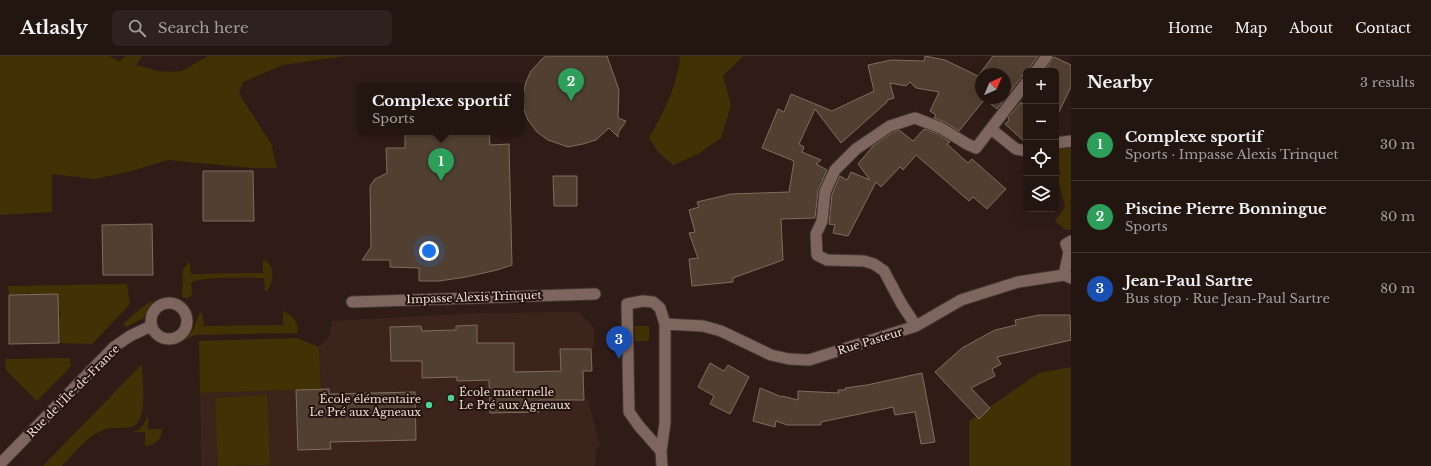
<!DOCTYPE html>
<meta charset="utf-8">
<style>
:root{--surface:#231510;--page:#2f221e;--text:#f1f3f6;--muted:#a39f9f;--line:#403430;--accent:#d93025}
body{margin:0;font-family:"Libre Baskerville",serif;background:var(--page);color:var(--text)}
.controls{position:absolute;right:12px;top:12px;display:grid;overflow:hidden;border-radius:6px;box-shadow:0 4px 16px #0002}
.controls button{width:36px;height:36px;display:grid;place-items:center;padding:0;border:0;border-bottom:1px solid var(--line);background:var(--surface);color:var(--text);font:20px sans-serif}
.compass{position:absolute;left:975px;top:12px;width:36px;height:36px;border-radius:50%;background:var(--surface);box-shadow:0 4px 16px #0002;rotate:44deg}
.you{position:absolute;left:429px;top:195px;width:14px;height:14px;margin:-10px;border:3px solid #fff;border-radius:50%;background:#1a73e8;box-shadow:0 0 0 6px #1a73e833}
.badge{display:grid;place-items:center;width:26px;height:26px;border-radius:50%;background:var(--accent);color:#fff;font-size:13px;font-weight:700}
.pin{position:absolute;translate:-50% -33px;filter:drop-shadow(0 1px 2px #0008)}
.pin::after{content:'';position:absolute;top:21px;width:14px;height:12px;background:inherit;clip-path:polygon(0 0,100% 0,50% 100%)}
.popup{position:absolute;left:358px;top:27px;width:166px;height:52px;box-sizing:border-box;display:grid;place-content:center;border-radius:6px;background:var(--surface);filter:drop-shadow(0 1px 3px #0005);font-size:13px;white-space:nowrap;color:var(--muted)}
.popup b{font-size:15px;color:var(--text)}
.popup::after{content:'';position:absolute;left:50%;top:100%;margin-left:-8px;border:8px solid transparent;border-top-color:var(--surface)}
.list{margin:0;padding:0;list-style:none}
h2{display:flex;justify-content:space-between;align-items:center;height:52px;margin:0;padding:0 16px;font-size:17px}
h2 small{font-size:13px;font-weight:400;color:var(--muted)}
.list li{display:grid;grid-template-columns:26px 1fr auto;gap:12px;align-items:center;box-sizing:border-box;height:72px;padding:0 16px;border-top:1px solid var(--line)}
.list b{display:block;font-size:15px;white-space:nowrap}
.list p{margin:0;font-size:13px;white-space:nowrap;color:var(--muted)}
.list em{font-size:13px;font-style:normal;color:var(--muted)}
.icon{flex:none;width:22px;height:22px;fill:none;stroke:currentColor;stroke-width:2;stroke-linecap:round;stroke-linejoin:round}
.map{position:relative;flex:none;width:1071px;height:410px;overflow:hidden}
header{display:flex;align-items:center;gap:24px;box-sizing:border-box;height:56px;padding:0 20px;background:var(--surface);border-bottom:1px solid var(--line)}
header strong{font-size:19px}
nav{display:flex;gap:22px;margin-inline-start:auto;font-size:14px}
.search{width:280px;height:36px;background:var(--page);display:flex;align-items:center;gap:10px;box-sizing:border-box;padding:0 14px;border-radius:6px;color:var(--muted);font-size:15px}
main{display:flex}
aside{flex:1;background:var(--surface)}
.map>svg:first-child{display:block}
.built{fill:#3c231b}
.green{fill:#423104}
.building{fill:#514032;stroke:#7f6d5e;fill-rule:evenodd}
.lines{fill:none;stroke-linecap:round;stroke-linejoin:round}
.pedestrian-casing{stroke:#453633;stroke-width:13}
.minor-casing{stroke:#453633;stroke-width:13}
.pedestrian{stroke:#7e665f;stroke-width:11}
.minor{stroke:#7e665f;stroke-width:11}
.poi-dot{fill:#50d398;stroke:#25130d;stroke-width:1.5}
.labels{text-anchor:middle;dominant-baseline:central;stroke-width:4;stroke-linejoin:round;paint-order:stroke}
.street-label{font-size:11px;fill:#eddfdb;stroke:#25130d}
.poi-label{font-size:11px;fill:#eddfdb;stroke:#25130d;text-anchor:start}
</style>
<header>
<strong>Atlasly</strong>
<div class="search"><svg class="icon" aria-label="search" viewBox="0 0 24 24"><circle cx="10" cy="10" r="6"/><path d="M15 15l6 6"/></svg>Search here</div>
<nav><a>Home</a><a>Map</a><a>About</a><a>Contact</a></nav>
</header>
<main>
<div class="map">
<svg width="1071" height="410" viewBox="0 0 1071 410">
<rect width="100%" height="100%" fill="#2f1c16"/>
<path class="built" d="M579 256 594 272V291L591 293 592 315H583L584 344H588L600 389 596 394 595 410H201L200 337 321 333 319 291 330 279 332 265 477 257Z"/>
<path class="green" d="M0 0H109L119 5 126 0H142L136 9 158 15 171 16 182 15 208 0H345L283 9 243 26 239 38 271 87 277 112H252L168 104 128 116 94 123 52 118V156L0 159Z
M680 0H743L723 20 731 49 721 82 698 98 673 109 659 97 649 82C663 57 678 29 680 0Z
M1071 90V174H1070L1064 173 1055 165 1065 151 1058 124 1060 117 1056 100V92Z
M263 203C266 205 270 208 271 211 274 219 272 231 265 236L264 222C250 222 199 220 191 227L192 240 187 242 182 241 183 213 190 205 191 218 263 217Z
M127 228 130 248 92 288 59 287V261H60V254L59 253 58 238 32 239 31 237 9 239 8 230Z
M151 245 152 247 147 254 144 262 126 271 123 268 136 256Z
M283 255C292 259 300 267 297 277L194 279 184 285 193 274 199 258 202 257 204 270 283 269Z
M635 270H649V285H635Z
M297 282 319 291 321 333 200 337 199 285Z
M70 302 71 310 37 345 6 314 5 303Z
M142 308C142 323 149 367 131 371 120 373 111 370 101 375 85 382 74 398 62 410H43Z
M1071 311V410H969V365L1039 317Z
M267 339 270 409 218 410 215 342Z
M148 358V373H162C162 384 155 389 145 390V376H133C142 374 145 367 148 358Z"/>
<path class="building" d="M546 0H607L619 34 618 62 626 65 618 77V81L609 72 596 84 583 88 568 91 548 84 537 76 528 64 524 54 523 39 526 26 531 15 542 3Z
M925 0 945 4 978 20 993 0H1038L1030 11 1029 15H1026L997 53 985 43 959 75 945 66 934 62 936 59 930 55 939 36 916 32 910 26 906 30 890 27 894 42 887 44V46L841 87 815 53 799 88 804 91 802 96 821 104 816 108 827 114 818 135 815 162 781 163 783 204 733 222V226L692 230 689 203 698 202 689 177 695 176 689 154 699 151 697 146 731 138 789 136 794 105 762 92 778 53 784 56 791 38 832 55 874 35 868 9 891 4 924 5ZM981 18H1005V42H981Z
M1054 1 1071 9V31L1056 62V15H1045Z
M1021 46 1026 51V87L1005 68 1009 64 1008 62Z
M924 73 938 78 950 86 947 88 968 107 972 103 1006 133 987 153 973 141 969 145 916 99 903 114 900 111 881 131 876 126 848 180 833 177 835 169 829 168 832 138 840 120 847 124 851 116 870 124 858 108 873 90 893 76 899 74 913 85Z
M405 76H489L490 89 509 88 512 209 497 214 466 221 439 225H419V212L390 211V204H362L371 191 370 130 375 123 387 117 386 92H405Z
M203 115H253L254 165H203Z
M553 120H577V150H554Z
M152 168 153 219H103L102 169Z
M58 238 59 287 9 288V239Z
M1039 259H1070L1071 284 997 301 1001 308 992 313 995 320 971 332 990 352 979 363 935 316 962 292 982 281 995 274 1016 269 1015 264Z
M477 269V287H514V316L561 315 560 293H591L592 315H583L584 344H539V356L490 357 489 324 457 325V321L422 322V305H391L390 271 421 270 422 275 456 274V270Z
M710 307 724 315 728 309 749 321 730 358 710 348 714 340 698 331Z
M922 317 935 386 921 388 915 356 895 359 893 351 821 366V369H787L776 365 775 371 753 365 760 332 782 341V340L798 344V335L839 337 838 334H845V332L867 329Z
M329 333V338L415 336 416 384 330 386 331 393 298 394 296 334Z"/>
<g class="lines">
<defs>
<path id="pedestrian" d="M352 246 595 238"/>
<path id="minor" d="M1036 15 1047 0
M991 73 1016 93 1026 95
M1056 87 1071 85
M1064 219 1069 196 1066 188 1071 185
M151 265a18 18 0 1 1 36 0a18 18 0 1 1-36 0Z
M665 268 703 270 721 275 771 299 789 303 809 304 916 270 961 244 1018 226 1064 219 1071 222
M916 270 901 247 884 215 874 208 864 205 827 204 817 199 816 178 822 165 825 136 835 114 856 93 890 70 915 62 941 72 967 88 976 92 1026 27
M661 395 639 370 629 356 627 248 643 245 653 246 660 252 665 268V367L661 395 662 410
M0 408 114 291 130 280 151 270"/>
</defs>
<use href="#pedestrian" class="pedestrian-casing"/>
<use href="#minor" class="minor-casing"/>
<use href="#pedestrian" class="pedestrian"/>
<use href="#minor" class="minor"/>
</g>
<g class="poi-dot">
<circle cx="451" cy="342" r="4"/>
<circle cx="429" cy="349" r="4"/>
</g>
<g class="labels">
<g class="street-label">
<text transform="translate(474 241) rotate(-2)">Impasse Alexis Trinquet</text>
<text transform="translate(870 285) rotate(-17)">Rue Pasteur</text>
<text transform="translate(73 335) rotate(-45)">Rue de l'Île-de-France</text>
</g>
<g class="poi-label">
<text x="459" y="336">École maternelle<tspan x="459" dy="13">Le Pré aux Agneaux</tspan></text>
<text x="421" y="343" text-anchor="end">École élémentaire<tspan x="421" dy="13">Le Pré aux Agneaux</tspan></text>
</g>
</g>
</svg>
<div class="controls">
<button>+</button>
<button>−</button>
<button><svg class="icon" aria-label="locate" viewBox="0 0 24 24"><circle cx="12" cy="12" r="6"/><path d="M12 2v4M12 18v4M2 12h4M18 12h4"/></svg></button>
<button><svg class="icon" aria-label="layers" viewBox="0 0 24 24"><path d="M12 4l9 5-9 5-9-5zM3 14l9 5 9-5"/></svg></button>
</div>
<svg class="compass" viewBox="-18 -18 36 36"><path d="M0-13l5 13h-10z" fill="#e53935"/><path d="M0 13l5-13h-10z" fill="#a39f9f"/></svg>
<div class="you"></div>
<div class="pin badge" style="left:441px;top:125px;background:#2e9e5b">1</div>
<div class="popup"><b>Complexe sportif</b>Sports</div>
<div class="pin badge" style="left:571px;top:45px;background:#2e9e5b">2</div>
<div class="pin badge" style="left:619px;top:303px;background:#1a4fb4">3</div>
</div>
<aside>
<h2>Nearby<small>3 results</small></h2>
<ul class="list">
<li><span class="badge" style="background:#2e9e5b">1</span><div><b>Complexe sportif</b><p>Sports · Impasse Alexis Trinquet</p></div><em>30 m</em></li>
<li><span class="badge" style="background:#2e9e5b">2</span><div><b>Piscine Pierre Bonningue</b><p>Sports</p></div><em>80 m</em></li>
<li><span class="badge" style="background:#1a4fb4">3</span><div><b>Jean-Paul Sartre</b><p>Bus stop · Rue Jean-Paul Sartre</p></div><em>80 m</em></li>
</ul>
</aside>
</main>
